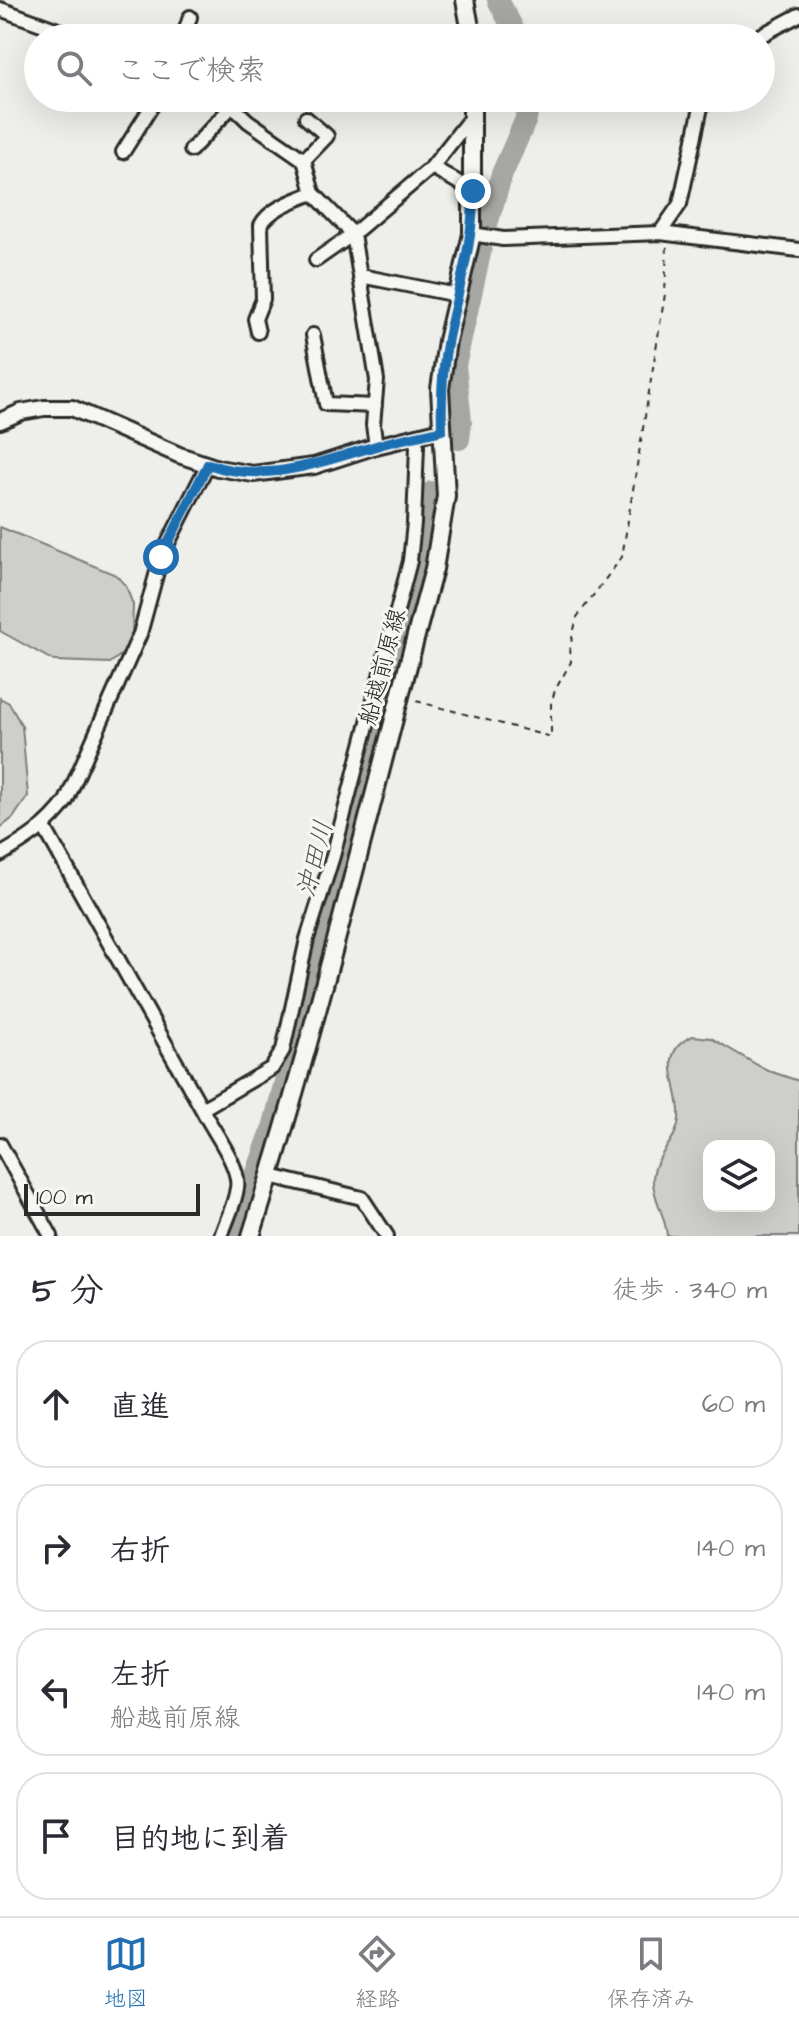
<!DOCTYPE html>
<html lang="ja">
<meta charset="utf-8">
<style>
:root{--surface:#fff;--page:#f2f2f3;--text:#2b2b33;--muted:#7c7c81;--line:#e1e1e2;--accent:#1f6fb2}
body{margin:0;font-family:"Architects Daughter","Klee One",sans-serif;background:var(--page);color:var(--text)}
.controls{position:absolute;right:24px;bottom:24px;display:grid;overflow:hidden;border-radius:16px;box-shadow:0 8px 32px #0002}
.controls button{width:72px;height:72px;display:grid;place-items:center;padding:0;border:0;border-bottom:2px solid var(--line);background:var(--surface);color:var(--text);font:40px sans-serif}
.scale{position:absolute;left:24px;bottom:20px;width:176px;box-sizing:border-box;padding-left:8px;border:4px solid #2b2b2b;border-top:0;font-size:22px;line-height:28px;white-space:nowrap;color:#2b2b2b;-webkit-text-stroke:6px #f6f6f2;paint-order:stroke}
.stop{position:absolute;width:24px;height:24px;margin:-18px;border:6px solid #1f6fb2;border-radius:50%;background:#fff}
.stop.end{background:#1f6fb2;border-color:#fff;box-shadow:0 2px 8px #0008}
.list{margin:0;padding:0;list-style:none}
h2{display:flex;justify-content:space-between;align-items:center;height:104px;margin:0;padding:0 32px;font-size:34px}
h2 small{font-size:26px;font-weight:400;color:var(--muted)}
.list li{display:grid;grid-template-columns:52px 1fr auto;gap:24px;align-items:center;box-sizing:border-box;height:128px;margin:0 16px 16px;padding:0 16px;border:2px solid var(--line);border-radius:32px}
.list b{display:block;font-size:30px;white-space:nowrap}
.list p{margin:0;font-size:26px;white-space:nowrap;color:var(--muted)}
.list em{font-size:26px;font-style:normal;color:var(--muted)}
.icon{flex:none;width:44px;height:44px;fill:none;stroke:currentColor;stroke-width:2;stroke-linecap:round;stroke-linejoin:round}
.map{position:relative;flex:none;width:799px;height:1236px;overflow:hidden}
.search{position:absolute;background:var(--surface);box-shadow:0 8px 32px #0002;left:24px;right:24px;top:24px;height:88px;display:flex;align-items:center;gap:20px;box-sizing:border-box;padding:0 28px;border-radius:44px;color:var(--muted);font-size:30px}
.sheet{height:680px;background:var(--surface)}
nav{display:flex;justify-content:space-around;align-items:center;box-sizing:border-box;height:112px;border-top:2px solid var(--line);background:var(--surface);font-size:22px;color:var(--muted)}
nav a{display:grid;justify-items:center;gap:4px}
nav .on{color:var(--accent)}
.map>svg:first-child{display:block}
.green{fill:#cececa;stroke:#7c7c7a;stroke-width:2;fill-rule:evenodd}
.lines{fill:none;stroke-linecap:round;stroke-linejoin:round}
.river{stroke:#a6a6a3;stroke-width:22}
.minor-casing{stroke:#2b2b2b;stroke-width:18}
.tertiary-casing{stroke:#2b2b2b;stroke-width:20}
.secondary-casing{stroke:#2b2b2b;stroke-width:22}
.path{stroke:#2b2b2b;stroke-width:2;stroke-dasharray:6 6;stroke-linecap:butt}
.minor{stroke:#f6f6f2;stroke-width:12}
.tertiary{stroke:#f6f6f2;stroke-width:14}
.secondary{stroke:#f6f6f2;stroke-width:16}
.route{stroke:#1f6fb2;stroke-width:10}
.labels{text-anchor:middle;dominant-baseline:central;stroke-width:6;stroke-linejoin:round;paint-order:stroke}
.street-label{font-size:24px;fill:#2b2b2b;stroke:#f6f6f2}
.water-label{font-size:26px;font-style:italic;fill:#565655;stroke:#f6f6f2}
</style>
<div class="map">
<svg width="799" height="1236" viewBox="0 0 799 1236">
<rect width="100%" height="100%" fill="#eeeeea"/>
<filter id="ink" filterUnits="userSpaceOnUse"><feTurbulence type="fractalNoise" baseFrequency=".0125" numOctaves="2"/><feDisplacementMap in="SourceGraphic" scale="16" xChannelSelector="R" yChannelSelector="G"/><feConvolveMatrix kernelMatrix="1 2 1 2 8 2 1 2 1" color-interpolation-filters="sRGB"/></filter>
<g filter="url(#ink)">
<path class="green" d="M0 527 116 575 126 586 133 605 132 635 126 651 110 663 54 661 0 631Z
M0 698 9 703 22 726 28 796 13 818 0 828Z
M693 1036 711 1038 766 1070 799 1081V1236H667C666 1217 654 1201 653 1182 652 1156 677 1143 679 1119 682 1087 653 1053 693 1036ZM769 1146V1206H709V1146Z"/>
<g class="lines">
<path class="river" d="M498 0 518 38
M486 227 502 174 526 119 530 98
M459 439 461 422 455 365 481 249
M234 1236 273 1128 429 530 428 512 432 492"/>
<defs>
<path id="minor" d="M0 9 80 38
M183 38 190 17
M756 38 799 15
M224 98 248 121 304 160 313 193 353 234 377 380 373 425 376 446
M191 150 233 105
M123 152 157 98
M304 160 327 136 306 118
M432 167 473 191
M660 233 680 204 703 98
M472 234 503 239 660 233 799 250
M316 260 353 234 432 167 472 116
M361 276 457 295
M258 332 255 319 263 299 261 225C270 208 296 200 313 193
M313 335 326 404 375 406
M44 827 202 1109
M0 855C26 840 48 826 66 801L140 634 161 557 208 464
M0 1144 51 1236
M270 1176 362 1198 387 1236
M221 1236C226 1221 235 1204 237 1188 241 1166 212 1130 202 1109L272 1068 283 1050 307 939 333 856 410 561 414 523 417 446 414 437"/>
<path id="tertiary" d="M0 421 21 412 44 408H72L179 455 218 468 253 474 314 466 376 446 442 430"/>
<path id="secondary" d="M465 0 472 38
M251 1236C321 1016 373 791 434 569L446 496 440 389 447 341 472 234V98"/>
</defs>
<use href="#minor" class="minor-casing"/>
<use href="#tertiary" class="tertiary-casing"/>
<use href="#secondary" class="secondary-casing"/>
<path class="path" d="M416 701 551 737V704L555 690 571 662 570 647 577 617 622 557 665 294 667 245"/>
<use href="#minor" class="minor"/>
<use href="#tertiary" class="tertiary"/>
<use href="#secondary" class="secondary"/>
</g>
</g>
<g class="lines" filter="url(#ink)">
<path class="route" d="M161 557 208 464C267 485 319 462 376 446 398 439 421 436 442 430 441 398 442 369 448 338 458 289 474 242 473 191"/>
</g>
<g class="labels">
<g class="street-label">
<text transform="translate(383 667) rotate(-75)">船越前原線</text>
</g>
<g class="water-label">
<text transform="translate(315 859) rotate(-76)">沖田川</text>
</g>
</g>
</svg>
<div class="controls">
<button><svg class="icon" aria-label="layers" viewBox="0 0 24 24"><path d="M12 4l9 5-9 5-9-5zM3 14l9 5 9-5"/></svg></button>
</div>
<div class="scale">100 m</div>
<div class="stop" style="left:161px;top:557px"></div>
<div class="stop end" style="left:473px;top:191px"></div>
<div class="search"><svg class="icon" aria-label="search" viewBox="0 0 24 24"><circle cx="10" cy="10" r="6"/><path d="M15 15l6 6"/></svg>ここで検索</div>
</div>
<section class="sheet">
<h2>5 分<small>徒歩 · 340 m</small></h2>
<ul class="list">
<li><svg class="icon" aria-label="ahead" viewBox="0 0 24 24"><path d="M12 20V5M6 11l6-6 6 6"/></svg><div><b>直進</b></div><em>60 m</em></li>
<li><svg class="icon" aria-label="right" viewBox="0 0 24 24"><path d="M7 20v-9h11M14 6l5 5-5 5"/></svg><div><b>右折</b></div><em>140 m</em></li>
<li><svg class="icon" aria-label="left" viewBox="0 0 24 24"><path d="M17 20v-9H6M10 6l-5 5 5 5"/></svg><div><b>左折</b><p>船越前原線</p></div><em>140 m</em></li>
<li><svg class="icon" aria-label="arrive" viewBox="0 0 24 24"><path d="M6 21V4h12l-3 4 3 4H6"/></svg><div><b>目的地に到着</b></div></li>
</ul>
</section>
<nav>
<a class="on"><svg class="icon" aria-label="map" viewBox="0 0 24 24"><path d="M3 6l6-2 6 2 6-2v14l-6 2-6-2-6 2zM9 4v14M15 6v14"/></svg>地図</a>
<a><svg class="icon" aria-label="directions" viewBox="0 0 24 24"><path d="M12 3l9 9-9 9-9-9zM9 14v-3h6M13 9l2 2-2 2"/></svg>経路</a>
<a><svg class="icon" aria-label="saved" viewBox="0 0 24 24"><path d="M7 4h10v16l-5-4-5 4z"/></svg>保存済み</a>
</nav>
